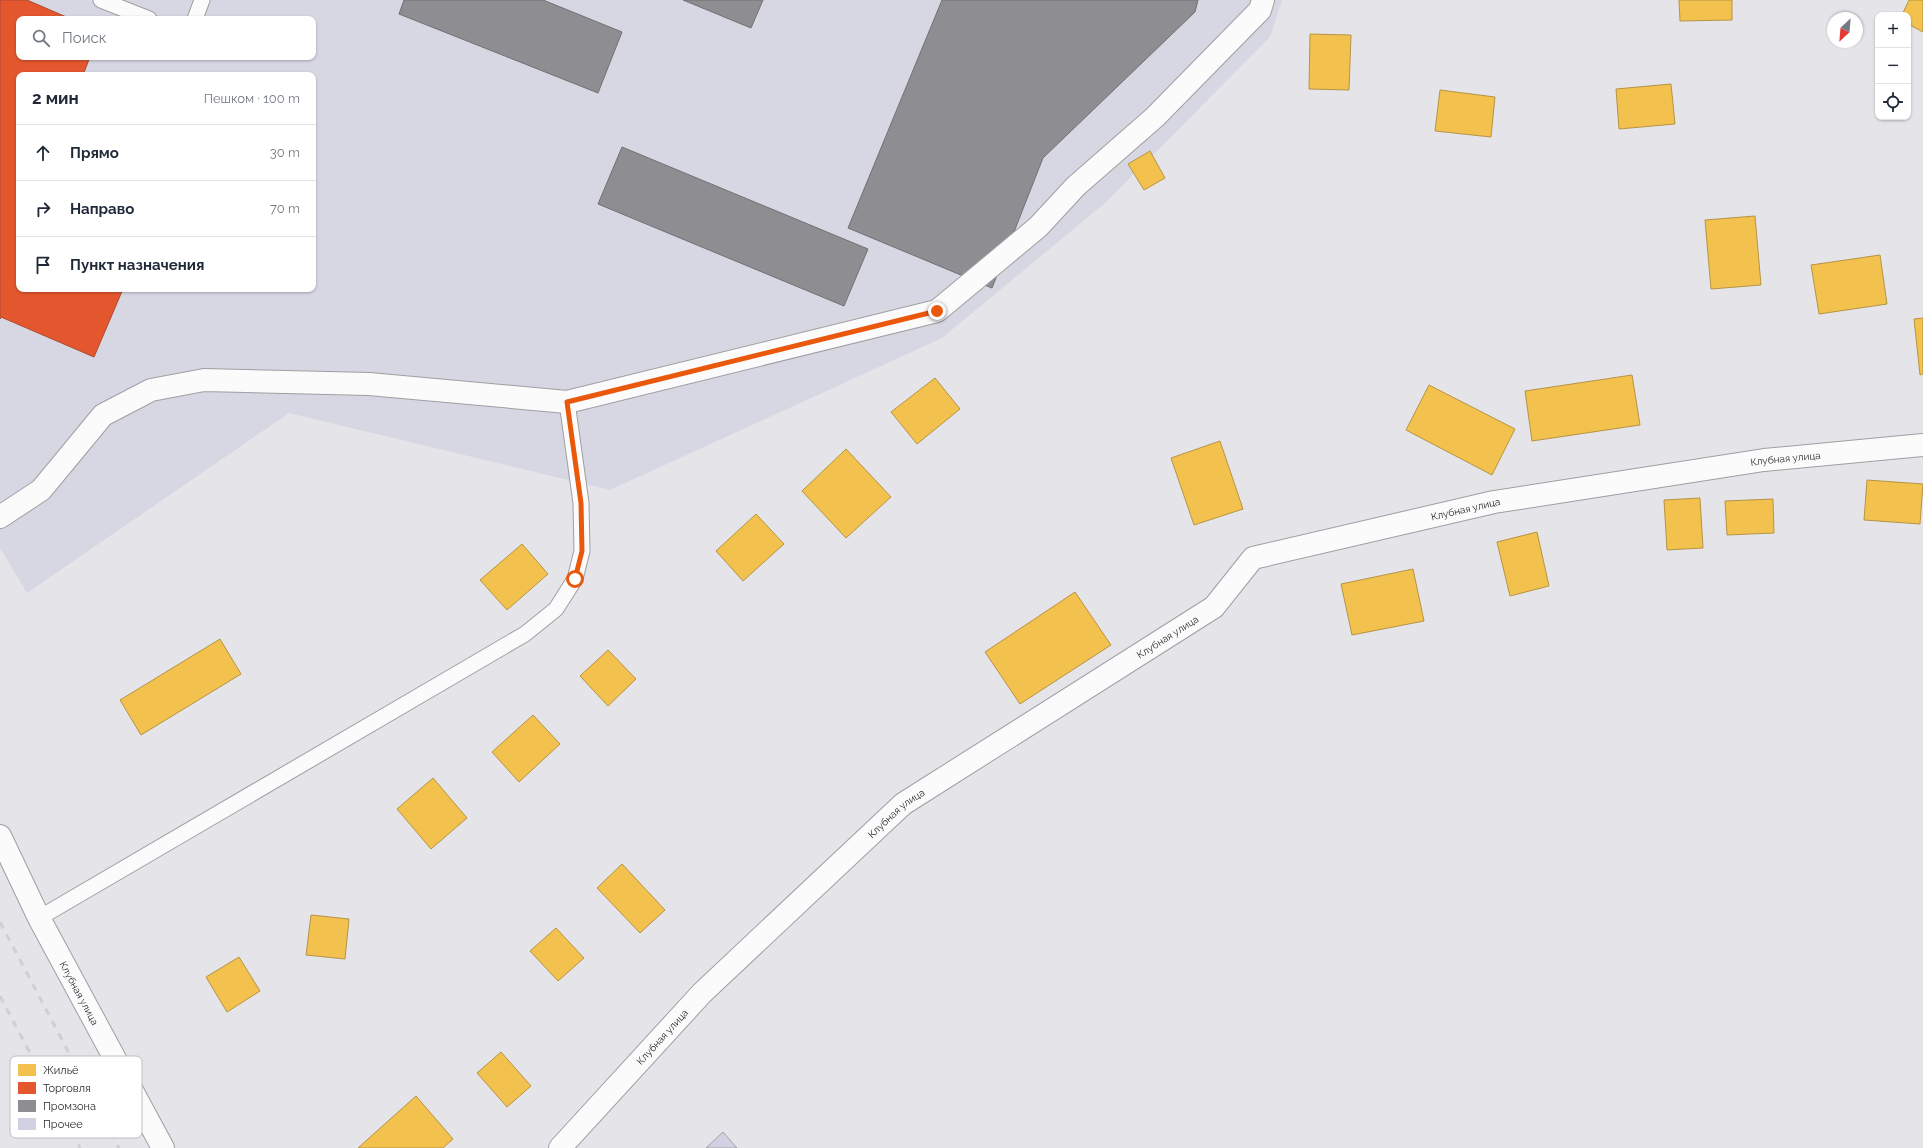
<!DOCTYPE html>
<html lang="ru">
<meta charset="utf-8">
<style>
:root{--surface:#fff;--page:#f6f6f7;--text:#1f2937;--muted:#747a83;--line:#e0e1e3}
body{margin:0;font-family:Raleway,sans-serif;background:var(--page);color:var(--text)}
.controls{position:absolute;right:12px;top:12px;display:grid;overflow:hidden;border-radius:8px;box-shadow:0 1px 3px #0004}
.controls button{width:36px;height:36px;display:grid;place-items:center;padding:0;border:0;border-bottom:1px solid var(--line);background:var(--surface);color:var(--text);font:20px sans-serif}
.compass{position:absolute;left:1827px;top:12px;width:36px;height:36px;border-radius:50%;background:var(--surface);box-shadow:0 1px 3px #0004;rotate:206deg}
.stop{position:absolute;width:12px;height:12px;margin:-9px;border:3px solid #ea580c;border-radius:50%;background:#fff}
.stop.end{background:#ea580c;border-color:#fff;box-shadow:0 1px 4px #0008}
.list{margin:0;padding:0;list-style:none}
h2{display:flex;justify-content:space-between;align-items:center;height:52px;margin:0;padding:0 16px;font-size:17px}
h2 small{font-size:13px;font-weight:400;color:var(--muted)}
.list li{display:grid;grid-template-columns:26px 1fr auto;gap:12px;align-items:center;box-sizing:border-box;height:56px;padding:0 16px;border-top:1px solid var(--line)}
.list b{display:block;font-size:15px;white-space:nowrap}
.list em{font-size:13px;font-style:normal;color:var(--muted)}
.icon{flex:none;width:22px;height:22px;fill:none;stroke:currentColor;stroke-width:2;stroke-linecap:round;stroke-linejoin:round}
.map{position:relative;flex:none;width:1923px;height:1148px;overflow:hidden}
.search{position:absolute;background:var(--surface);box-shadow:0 1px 3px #0004;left:16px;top:16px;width:300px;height:44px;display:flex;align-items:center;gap:10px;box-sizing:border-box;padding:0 14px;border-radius:8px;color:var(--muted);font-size:15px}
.panel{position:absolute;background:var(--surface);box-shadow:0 1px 3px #0004;left:16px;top:72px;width:300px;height:220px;border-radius:8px}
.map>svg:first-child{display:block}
.built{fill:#d7d7e3;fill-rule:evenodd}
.homes{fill:#f2c14e;stroke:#b69445}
.shops{fill:#e4572e;stroke:#ac4a2e}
.industry{fill:#8d8d92;stroke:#707074}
.building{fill:#d2d1e4;stroke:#a3a3a6}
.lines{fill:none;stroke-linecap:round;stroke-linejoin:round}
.service-casing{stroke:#9f9fa3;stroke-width:17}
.minor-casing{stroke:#9f9fa3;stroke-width:24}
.service{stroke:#fbfbfc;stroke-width:15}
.minor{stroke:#fbfbfc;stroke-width:22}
.rail{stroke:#d0d0d2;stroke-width:3;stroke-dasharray:7 7;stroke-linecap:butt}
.route{stroke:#ea580c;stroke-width:5}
.labels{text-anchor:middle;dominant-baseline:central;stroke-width:4;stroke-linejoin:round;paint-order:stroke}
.street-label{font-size:10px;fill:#2b2b2f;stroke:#fff}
.key{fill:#fff;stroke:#bfbfc1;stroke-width:1}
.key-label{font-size:11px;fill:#2b2b2f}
</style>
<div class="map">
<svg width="1923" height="1148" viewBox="0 0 1923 1148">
<rect width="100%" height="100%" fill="#e4e4e9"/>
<path class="built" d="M0 0H1282L1270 37 1105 203 942 338 610 490 289 413 27 593 0 548ZM19 19H313V57H19ZM19 75H313V289H19Z"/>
<path class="homes" d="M1679 0H1732V20L1680 21Z
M1909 0H1923V32L1908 24V15H1902Z
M1310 34 1351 35 1349 90 1309 89Z
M1671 84 1675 124 1619 129 1616 89Z
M1440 90 1495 97 1491 137 1435 131Z
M1150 151 1165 178 1144 190 1128 164Z
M1755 216 1761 285 1711 289 1705 220Z
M1880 255 1887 304 1819 314 1811 265Z
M1923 318V374L1920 375 1914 319Z
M1632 375 1640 425 1532 441 1525 391Z
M935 378 960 409 917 444 891 412Z
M1429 385 1515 429 1492 475 1406 430Z
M1220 441 1243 509 1194 525 1171 458Z
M846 449 891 497 846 538 802 491Z
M1867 480 1923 484 1920 524 1864 520Z
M1700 498 1703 548 1667 550 1664 500Z
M1773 499 1774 533 1727 535 1725 501Z
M756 514 784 544 743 581 716 551Z
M1537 532 1549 586 1510 596 1497 542Z
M522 544 548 574 507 610 480 580Z
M1413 569 1424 621 1352 635 1341 584Z
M1075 592 1111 645 1020 704 985 652Z
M220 639 241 674 141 735 120 700Z
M608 650 636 679 608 706 580 676Z
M533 715 560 744 519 782 492 752Z
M433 778 467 818 431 849 397 809Z
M622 864 665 910 640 933 597 888Z
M311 915 349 919 345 959 306 955Z
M556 928 584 958 558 981 530 951Z
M239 957 260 991 227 1012 206 977Z
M501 1052 531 1086 507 1107 477 1073Z
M416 1096 453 1139 443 1148H358Z"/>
<path class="shops" d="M0 0H27L71 19H19V57H90L83 75H19V289H123L94 357 1 317 0 319Z"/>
<path class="industry" d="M404 0H543L622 32 598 93 399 14Z
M683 0H763L751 28Z
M942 0H1198L1195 12 1043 158 992 288 848 228Z
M622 147 868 249 844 306 598 204Z"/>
<path class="building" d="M723 1132 737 1148H706Z"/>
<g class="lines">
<defs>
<path id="service" d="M101 0 149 19
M195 19 202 0
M39 918 525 634 556 609 575 579 582 551 581 503 567 402"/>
<g id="minor">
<path d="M0 517 41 490 103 415 151 390 204 380 369 384 567 402 937 311 1038 227 1076 186 1155 117 1260 10 1263 0"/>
<path id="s1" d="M0 836 39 918 163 1148"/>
<path id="s2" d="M560 1148 702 993 903 804 1214 607 1253 558 1494 502 1764 460 1923 445"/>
</g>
</defs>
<use href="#service" class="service-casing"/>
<use href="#minor" class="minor-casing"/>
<use href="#service" class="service"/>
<use href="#minor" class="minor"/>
<path class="rail" d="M0 922 119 1148
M0 996 80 1148"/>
</g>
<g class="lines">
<path class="route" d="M575 579 582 551 581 503 567 402 937 311"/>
</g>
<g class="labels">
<g class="street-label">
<text stroke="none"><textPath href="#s2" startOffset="1459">Клубная улица</textPath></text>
<text stroke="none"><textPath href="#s2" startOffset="1135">Клубная улица</textPath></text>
<text stroke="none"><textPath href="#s2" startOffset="799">Клубная улица</textPath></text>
<text stroke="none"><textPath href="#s2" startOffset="475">Клубная улица</textPath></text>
<text stroke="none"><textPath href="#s1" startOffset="176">Клубная улица</textPath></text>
<text stroke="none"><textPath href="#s2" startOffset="151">Клубная улица</textPath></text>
</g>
</g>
<rect x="10" y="1056" width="132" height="82" rx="6" class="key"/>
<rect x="18" y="1064" width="18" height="12" fill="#f2c14e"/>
<rect x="18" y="1082" width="18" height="12" fill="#e4572e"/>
<rect x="18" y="1100" width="18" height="12" fill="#8d8d92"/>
<rect x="18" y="1118" width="18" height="12" fill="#d2d1e4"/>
<g class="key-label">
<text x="43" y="1074">Жильё</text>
<text x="43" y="1092">Торговля</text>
<text x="43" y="1110">Промзона</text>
<text x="43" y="1128">Прочее</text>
</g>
</svg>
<div class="controls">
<button>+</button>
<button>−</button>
<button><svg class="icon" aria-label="locate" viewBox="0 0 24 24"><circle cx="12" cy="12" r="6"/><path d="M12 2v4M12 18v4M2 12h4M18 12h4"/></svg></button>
</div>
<svg class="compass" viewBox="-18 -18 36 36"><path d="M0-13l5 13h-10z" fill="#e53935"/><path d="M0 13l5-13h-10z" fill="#747a83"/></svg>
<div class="stop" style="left:575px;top:579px"></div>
<div class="stop end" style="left:937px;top:311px"></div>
<div class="search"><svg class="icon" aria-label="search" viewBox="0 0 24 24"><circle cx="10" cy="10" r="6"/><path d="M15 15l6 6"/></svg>Поиск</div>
<section class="panel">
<h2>2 мин<small>Пешком · 100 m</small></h2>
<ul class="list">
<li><svg class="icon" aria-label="ahead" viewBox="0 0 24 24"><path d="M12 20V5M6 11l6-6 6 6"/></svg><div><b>Прямо</b></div><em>30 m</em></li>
<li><svg class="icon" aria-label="right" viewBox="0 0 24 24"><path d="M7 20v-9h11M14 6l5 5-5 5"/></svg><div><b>Направо</b></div><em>70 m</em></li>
<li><svg class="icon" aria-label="arrive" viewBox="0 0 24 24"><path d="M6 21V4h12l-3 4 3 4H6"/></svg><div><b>Пункт назначения</b></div></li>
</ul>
</section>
</div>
